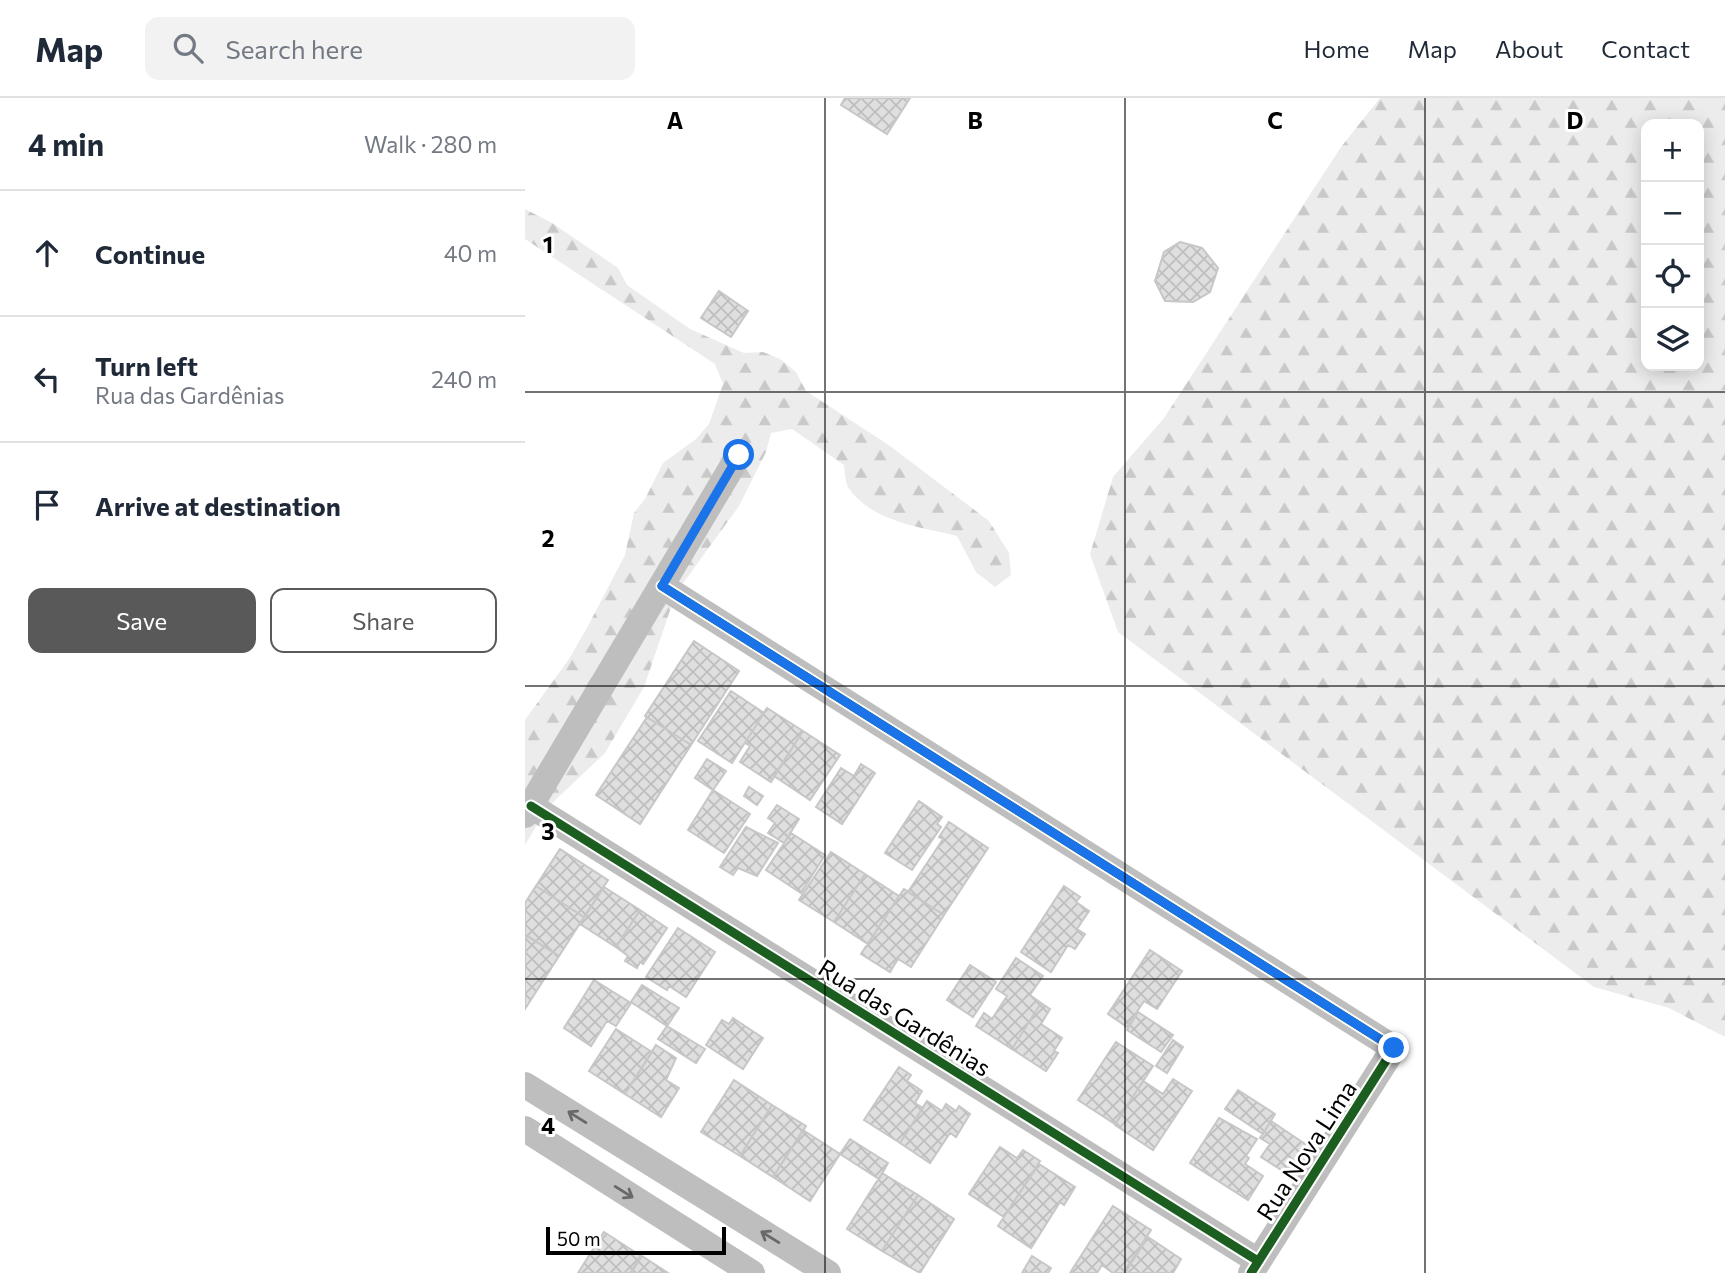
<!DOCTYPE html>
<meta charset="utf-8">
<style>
:root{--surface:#fff;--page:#f2f2f3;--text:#1f2937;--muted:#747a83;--line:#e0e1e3;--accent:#595959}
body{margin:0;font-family:Commissioner,sans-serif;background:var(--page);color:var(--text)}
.controls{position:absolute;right:21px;top:21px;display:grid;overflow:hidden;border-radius:14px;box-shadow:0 4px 18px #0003}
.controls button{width:63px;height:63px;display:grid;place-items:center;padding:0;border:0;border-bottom:2px solid var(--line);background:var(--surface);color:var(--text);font:35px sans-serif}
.scale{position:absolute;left:21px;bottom:18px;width:180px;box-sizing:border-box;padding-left:7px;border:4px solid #000;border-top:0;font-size:19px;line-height:24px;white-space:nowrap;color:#000;-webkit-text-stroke:5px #fff;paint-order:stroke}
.stop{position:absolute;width:21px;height:21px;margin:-16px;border:5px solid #1a73e8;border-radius:50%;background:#fff}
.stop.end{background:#1a73e8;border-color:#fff;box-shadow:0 2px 7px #0008}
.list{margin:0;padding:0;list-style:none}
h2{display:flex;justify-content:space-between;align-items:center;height:91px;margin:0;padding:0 28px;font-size:30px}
h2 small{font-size:23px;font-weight:400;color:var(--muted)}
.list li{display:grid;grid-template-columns:46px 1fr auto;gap:21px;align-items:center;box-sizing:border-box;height:126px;padding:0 28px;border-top:2px solid var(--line)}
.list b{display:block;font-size:26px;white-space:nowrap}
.list p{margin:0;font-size:23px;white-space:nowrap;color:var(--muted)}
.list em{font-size:23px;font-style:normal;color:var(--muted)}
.actions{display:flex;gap:14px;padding:21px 28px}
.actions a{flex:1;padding:16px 0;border:2px solid var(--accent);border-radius:14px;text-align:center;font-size:24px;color:var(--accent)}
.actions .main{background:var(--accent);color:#fff}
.icon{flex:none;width:38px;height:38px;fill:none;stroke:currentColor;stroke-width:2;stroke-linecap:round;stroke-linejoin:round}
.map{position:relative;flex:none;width:1200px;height:1175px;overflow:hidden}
header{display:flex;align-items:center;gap:42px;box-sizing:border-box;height:98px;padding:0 35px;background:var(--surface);border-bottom:2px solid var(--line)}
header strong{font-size:33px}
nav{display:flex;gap:38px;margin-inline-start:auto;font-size:24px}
.search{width:490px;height:63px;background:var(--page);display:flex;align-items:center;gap:18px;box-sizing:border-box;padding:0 24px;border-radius:14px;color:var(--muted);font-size:26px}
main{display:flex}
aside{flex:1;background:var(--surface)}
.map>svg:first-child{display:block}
.forest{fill:url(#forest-firs);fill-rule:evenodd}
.building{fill:url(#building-cross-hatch);stroke:#c7c7c7;stroke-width:2}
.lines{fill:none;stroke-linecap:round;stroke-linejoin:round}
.minor{stroke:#bebebe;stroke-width:26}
.cycleway-casing{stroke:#fff;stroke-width:13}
.cycleway{stroke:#1b5e20;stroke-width:9}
.oneway{stroke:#686868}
.route{stroke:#1a73e8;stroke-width:9}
.grid{fill:none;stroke:#000;stroke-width:2;stroke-opacity:0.55}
.labels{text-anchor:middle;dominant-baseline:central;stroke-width:6;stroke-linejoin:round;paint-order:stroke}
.street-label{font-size:24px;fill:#000;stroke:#fff}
.grid-label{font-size:23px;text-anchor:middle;font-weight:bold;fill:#000;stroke:#fff;stroke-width:6;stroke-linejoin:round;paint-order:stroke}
</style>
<header>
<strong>Map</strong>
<div class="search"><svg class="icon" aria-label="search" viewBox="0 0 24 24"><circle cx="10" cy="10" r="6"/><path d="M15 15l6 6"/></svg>Search here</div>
<nav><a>Home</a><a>Map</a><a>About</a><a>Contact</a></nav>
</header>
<main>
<aside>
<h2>4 min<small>Walk · 280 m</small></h2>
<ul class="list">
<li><svg class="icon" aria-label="ahead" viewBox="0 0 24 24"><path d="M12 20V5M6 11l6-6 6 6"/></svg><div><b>Continue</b></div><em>40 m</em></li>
<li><svg class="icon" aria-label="left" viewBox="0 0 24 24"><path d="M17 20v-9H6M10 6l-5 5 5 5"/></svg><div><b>Turn left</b><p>Rua das Gardênias</p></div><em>240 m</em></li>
<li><svg class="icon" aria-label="arrive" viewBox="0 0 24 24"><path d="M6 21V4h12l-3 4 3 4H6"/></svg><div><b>Arrive at destination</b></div></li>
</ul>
<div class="actions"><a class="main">Save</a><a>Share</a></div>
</aside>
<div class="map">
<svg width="1200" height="1175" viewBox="0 0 1200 1175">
<defs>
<pattern id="forest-firs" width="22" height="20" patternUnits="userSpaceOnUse" patternTransform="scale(1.75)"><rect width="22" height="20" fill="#ececec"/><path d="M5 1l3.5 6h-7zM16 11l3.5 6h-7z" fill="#c9c9c9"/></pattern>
<pattern id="building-cross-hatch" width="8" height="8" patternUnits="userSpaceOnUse" patternTransform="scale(1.75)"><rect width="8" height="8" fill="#dfdfdf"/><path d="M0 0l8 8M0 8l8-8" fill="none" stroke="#bebebe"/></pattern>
</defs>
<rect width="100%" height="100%" fill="#fff"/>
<path class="forest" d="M855 0H1200V939L1144 910 1069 889 593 534 565 456 588 379 639 320 816 49ZM1174 26V268H1121V26Z
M0 111 27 125 93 170 102 187 165 231 219 255 238 254 255 261 271 274 281 293 365 348 464 423 484 455 486 477 470 489 451 474 432 438C396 429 346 424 323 389 320 383 320 374 319 367L267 331 246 335 241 354 214 408 151 495 119 589 80 655 22 710 0 747V622L44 561 63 528 100 457 109 415 120 401 138 365 171 341 184 326 198 286 190 266 0 141Z"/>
<path class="building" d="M320 0H385L362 36 316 7Z
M655 144 677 150 693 170 685 194 668 204 640 203 630 183 639 154Z
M194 193 223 213 206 239 176 220Z
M169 543 214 573 166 647 120 618Z
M206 593 239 615 207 665 173 643Z
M242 610 278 633 246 684 215 664 225 648 220 645Z
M122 619 166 647 115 726 71 697Z
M278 633 315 657 285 702 249 678Z
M182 661 201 673 188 692 170 680Z
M336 666 350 675 317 726 291 709 316 670 329 678Z
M224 689 238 698 232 707 219 698Z
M188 692 225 716 199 755 163 732Z
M394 703 417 719 412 726 416 729 387 772 360 755Z
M252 707 274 721 259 745 243 735 250 725 243 720Z
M424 724 463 750 419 817 383 794 418 741 414 739Z
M221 729 253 745 232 778 213 770 208 777 195 769Z
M266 735 300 757 276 795 241 772Z
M35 751 83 782 59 819 11 788Z
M306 754 340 776 309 824 274 802Z
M340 776 374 798 343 846 309 824Z
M11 788 59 819 34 858 0 836V805Z
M539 788 555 799 551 804 564 813 552 831 560 836 550 851 543 847 526 874 496 854Z
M79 789 115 812 91 849 55 826Z
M379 791 419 817 386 869 373 861 365 874 336 856Z
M115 812 142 830 118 866 115 864 112 870 100 863 103 858 91 849Z
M153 830 190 854 161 899 144 888 142 892 121 879Z
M0 837 34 858 0 911Z
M625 852 657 873 632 911 619 903 602 929 583 916Z
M491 860 518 878 505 897 516 905 487 951 451 928 459 915 467 921 482 898 471 891Z
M445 867 471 884 448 919 422 902Z
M69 882 106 905 91 928 82 923 66 948 39 930Z
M117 887 154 910 142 928 106 904Z
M516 905 525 911 516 926 537 940 529 953 533 955 521 973 487 951Z
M613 914 648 937 636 954 602 932Z
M208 920 238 940 218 971 181 947 197 922 204 926Z
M142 928 180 951 171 965 133 941Z
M91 931 127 954 100 996 64 973Z
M648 942 658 949 642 975 631 968Z
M591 944 628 968 590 1026 553 1002Z
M131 947 151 960 141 982 154 990 136 1019 100 996Z
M374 969 386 977 382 983 397 993 390 1005 398 1010 375 1045 339 1022Z
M648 981 667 993 628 1052 590 1027 618 983 638 996Z
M209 982 247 1007 215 1058 176 1034Z
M713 992 750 1016 738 1036 700 1011Z
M402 1003 417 1013 421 1006 431 1013 434 1008 445 1016 431 1039 425 1035 405 1065 375 1045Z
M247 1007 281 1028 248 1079 215 1058Z
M694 1020 732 1041 721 1058 724 1060 720 1066 738 1078 723 1102 665 1065Z
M746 1023 783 1048 775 1059 780 1063 769 1080 736 1059 745 1046 735 1040Z
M278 1032 315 1056 285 1103 248 1079Z
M325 1041 363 1065 354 1081 315 1056Z
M475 1049 492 1060 498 1052 515 1063 479 1119 444 1096Z
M514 1066 550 1089 539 1107 535 1104 506 1150 473 1128Z
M357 1075 393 1097 357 1153 322 1131Z
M393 1097 429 1121 395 1175 357 1153Z
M588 1108 626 1132 598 1175H588L577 1167 572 1175H545Z
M79 1134 116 1158 105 1175H53Z
M623 1139 656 1161 648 1175H600Z
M117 1158 143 1175H106Z
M507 1158 526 1170 523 1175H497Z"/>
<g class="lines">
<path class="minor" d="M137 488 869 950 726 1175
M6 708 733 1163
M0 717 214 357
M0 987 303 1175
M0 1031 227 1175"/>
<defs>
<path id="cycleway" d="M137 488 869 950 726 1175
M6 708 733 1163"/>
</defs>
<use href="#cycleway" class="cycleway-casing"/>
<use href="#cycleway" class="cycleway"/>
</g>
<defs><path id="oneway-shaft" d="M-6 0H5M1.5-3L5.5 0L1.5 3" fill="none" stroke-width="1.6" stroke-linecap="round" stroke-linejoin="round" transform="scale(1.75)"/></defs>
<g class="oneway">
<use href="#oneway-shaft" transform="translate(52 1019) rotate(-148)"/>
<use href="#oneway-shaft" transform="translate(99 1094) rotate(32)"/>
<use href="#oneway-shaft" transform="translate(245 1139) rotate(-148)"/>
</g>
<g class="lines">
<path class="route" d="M214 357 137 488 869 950"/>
</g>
<path class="grid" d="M300 0V1175M600 0V1175M900 0V1175M0 294H1200M0 588H1200M0 881H1200"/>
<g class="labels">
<g class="street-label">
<text transform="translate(380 919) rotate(32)">Rua das Gardênias</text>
<text transform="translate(781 1052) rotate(-57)">Rua Nova Lima</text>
</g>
</g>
<g class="grid-label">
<text x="150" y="31">A</text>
<text x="450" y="31">B</text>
<text x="750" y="31">C</text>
<text x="1050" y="31">D</text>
<text x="23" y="155">1</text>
<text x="23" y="449">2</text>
<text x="23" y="742">3</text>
<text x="23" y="1036">4</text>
</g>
</svg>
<div class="controls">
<button>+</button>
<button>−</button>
<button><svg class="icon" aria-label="locate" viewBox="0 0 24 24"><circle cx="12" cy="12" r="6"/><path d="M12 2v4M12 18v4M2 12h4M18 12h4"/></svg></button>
<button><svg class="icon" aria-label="layers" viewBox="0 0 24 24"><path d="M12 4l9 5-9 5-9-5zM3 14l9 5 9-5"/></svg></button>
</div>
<div class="scale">50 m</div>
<div class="stop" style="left:214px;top:357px"></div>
<div class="stop end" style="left:869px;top:950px"></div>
</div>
</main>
